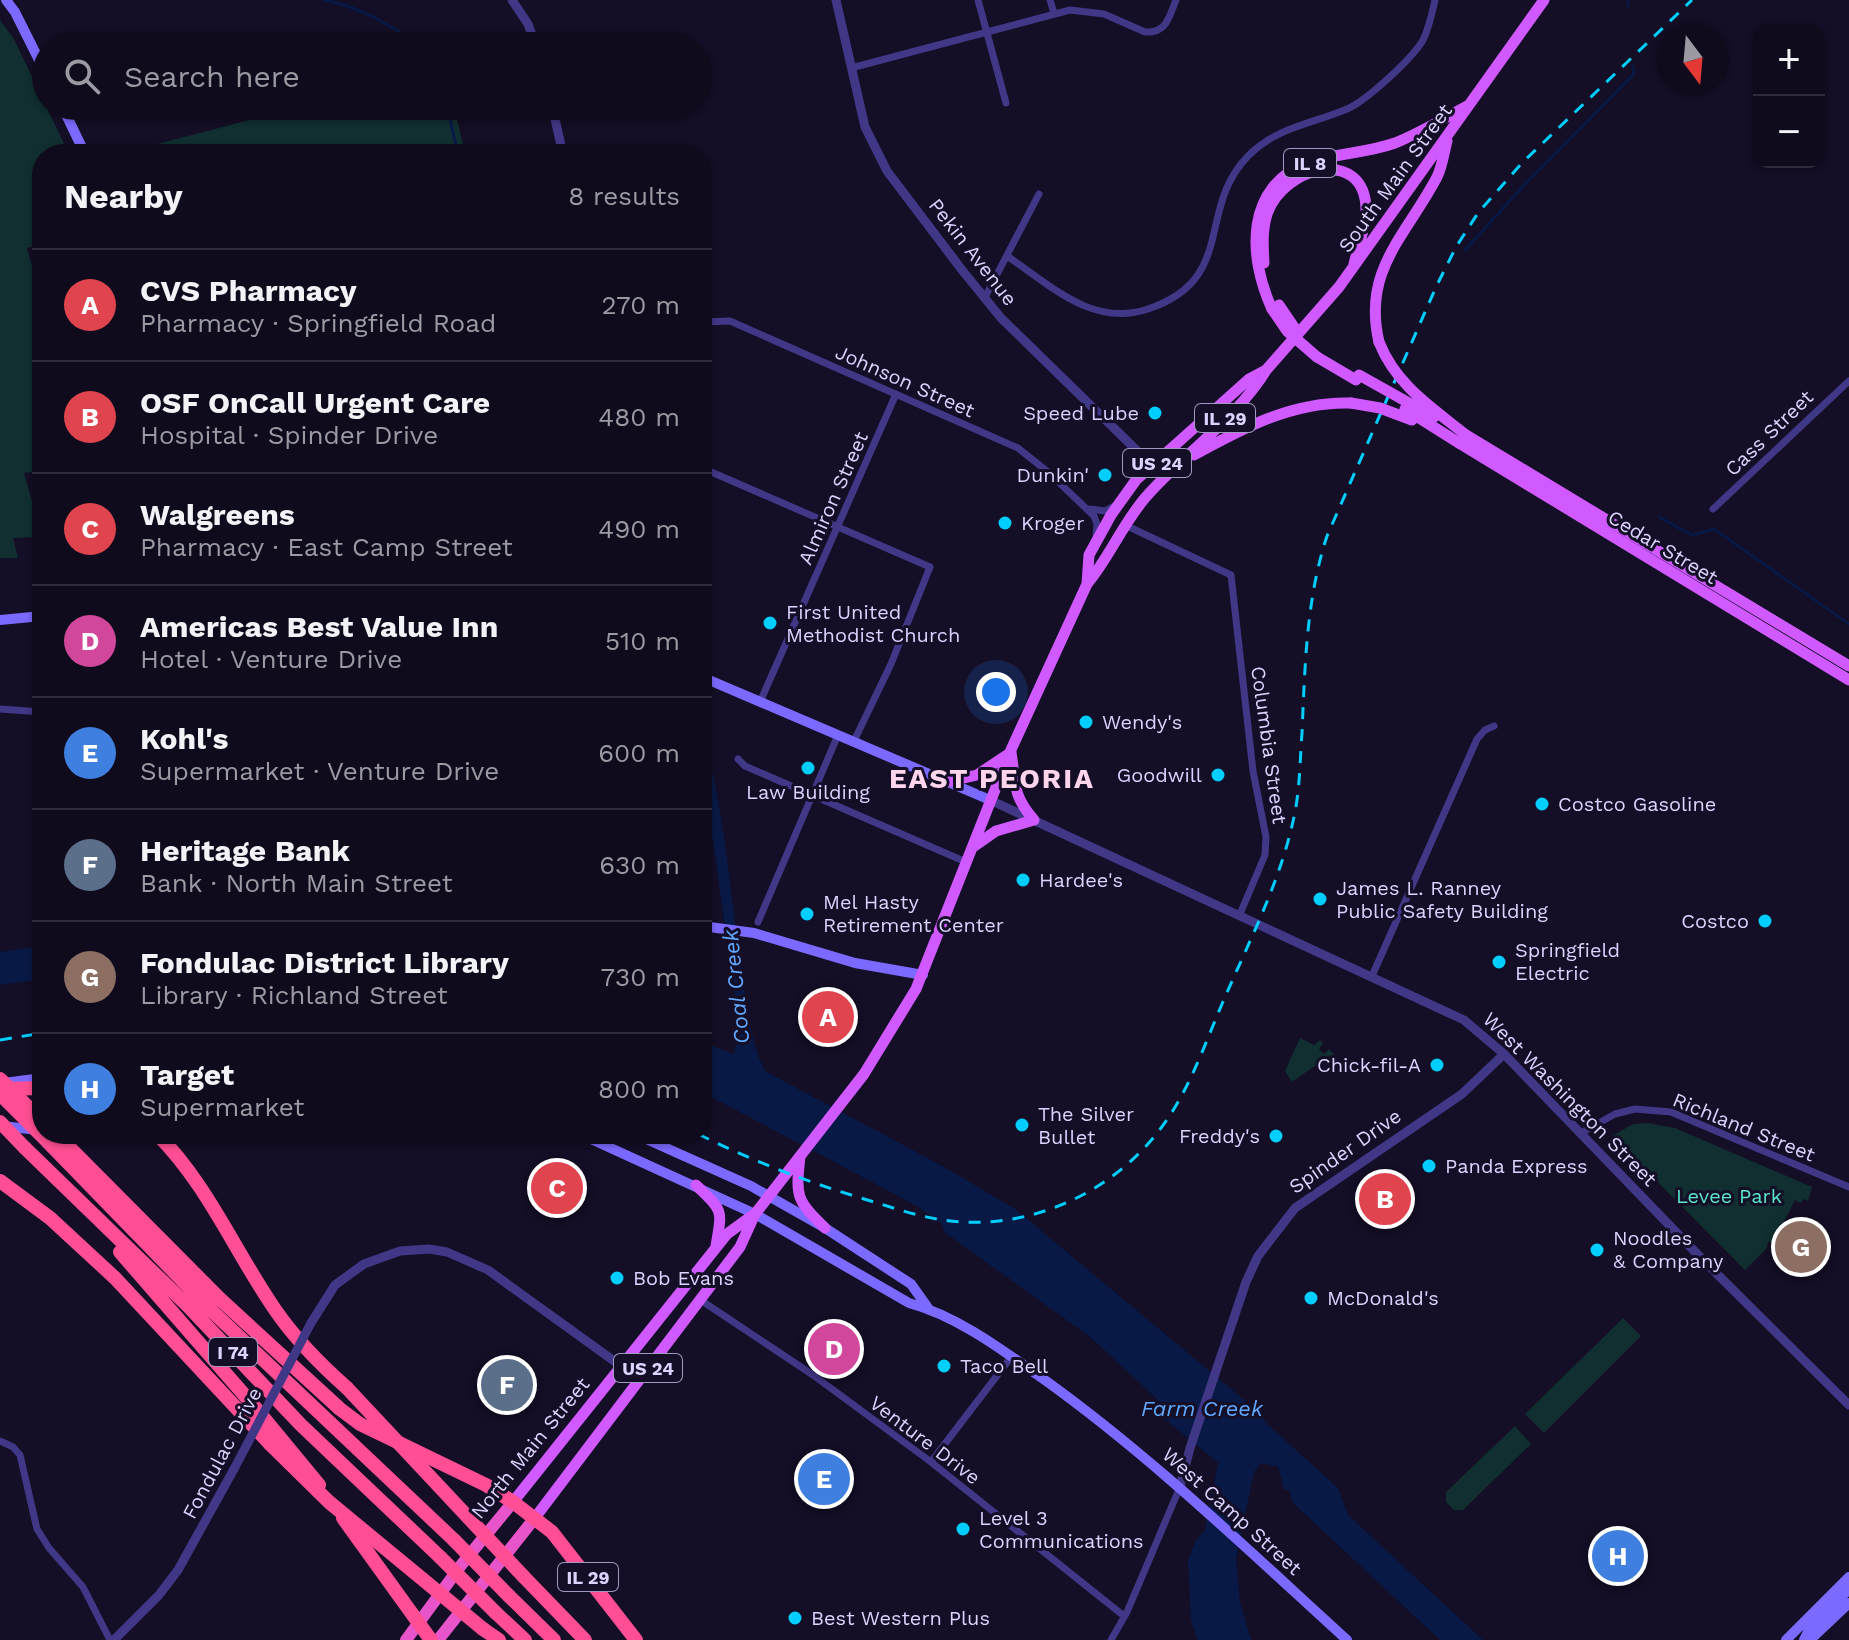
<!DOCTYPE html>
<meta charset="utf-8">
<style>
:root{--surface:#0f0a1c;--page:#181325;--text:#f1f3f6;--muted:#9b9aa3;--line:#2f2b3b;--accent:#d93025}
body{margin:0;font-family:"Work Sans",sans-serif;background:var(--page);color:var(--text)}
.controls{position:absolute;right:24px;top:24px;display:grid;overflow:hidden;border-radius:16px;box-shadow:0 2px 6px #0004}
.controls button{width:72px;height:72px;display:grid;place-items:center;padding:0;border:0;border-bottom:2px solid var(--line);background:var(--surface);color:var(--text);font:40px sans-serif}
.compass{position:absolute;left:1657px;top:24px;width:72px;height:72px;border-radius:50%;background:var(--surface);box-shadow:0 2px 6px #0004;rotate:164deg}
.you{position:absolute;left:996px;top:692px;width:28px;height:28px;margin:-20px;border:6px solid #fff;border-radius:50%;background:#1a73e8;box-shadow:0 0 0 12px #1a73e833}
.badge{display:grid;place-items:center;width:52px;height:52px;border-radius:50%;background:var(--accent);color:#fff;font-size:26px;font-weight:700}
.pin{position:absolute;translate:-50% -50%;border:4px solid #fff;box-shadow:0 2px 8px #0006}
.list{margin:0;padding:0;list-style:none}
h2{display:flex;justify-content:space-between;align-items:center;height:104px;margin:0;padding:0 32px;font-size:34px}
h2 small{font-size:26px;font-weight:400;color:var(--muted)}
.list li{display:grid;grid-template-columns:52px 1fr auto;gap:24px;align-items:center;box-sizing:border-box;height:112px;padding:0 32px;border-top:2px solid var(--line)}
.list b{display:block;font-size:30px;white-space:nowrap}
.list p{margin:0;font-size:26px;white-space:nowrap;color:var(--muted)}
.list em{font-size:26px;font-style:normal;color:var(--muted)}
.icon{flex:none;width:44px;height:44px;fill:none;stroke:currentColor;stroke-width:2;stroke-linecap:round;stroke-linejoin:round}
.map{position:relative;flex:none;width:1849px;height:1640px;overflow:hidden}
.search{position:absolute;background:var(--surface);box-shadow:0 2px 6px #0004;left:32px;top:32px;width:680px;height:88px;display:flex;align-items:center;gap:20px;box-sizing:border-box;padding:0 28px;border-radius:44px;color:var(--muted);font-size:30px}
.panel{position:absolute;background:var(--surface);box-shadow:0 2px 6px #0004;left:32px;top:144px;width:680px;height:1000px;border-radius:32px}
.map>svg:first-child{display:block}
.green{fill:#112f30}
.water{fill:#081945}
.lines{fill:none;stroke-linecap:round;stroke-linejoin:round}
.stream{stroke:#081945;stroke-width:3}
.minor{stroke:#413787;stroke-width:7}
.tertiary{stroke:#413787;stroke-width:9}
.secondary{stroke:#7b6aff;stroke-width:10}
.primary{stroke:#d05aff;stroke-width:11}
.trunk{stroke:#e854c9;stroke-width:12}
.motorway{stroke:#ff4e93;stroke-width:14}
.rail{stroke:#00cefe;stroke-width:3;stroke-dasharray:12 10;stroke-linecap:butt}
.tertiary-bridge{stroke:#413787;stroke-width:9}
.primary-bridge{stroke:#d05aff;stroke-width:11}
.motorway-bridge{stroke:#ff4e93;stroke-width:14}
.poi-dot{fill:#00cefe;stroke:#140e26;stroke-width:3}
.labels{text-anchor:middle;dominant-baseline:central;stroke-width:6;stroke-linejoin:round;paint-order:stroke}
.shield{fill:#140e26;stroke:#a098be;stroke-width:2}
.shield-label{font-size:18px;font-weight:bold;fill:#dcd3ff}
.street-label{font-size:20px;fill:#dcd3ff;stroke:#140e26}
.poi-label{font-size:20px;fill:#dcd3ff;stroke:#140e26;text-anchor:start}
.park-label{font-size:20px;fill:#59e5ce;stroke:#140e26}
.water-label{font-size:22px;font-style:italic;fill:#61a8ff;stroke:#140e26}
.district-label{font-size:28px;font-weight:bold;letter-spacing:2px;fill:#ffd5ec;stroke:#140e26}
</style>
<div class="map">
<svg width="1849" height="1640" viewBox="0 0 1849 1640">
<rect width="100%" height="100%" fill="#140e26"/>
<path class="green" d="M0 20 14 39 69 154H42V244L27 248 42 302V471L24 473 42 537 13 538 18 558H0Z
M303 106H454L465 154H119Z
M1300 1038 1314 1045 1320 1040 1323 1043 1319 1049 1324 1054 1329 1049 1337 1058 1334 1061 1329 1056 1292 1082 1285 1071Z
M1648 1123 1675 1128 1812 1187 1808 1201 1803 1199 1801 1203 1795 1200 1773 1243 1768 1242 1767 1248 1745 1270 1612 1136 1633 1124Z
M1623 1318 1641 1336 1544 1433 1525 1414Z
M1515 1426 1531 1444 1463 1510H1454L1446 1502V1492Z"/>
<path class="water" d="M702 729C723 803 729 882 740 958 744 991 750 1043 765 1071L946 1168 1015 1209 1260 1413 1265 1422 1338 1488 1348 1515 1483 1640H1440L1293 1503 1290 1492 1284 1489 1278 1467 1261 1463 1254 1472 1236 1559 1240 1602 1251 1640H1197L1191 1620 1188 1561 1196 1540 1205 1530 1218 1463 1160 1415 1162 1408 1156 1398 1089 1336 944 1232 942 1224 917 1206 702 1092V1042L733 1054C739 1044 734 1018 736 1004L702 764Z
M42 946V979L0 985V952Z"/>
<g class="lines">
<path class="stream" d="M324 0C361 7 390 25 421 46
M1628 6V0
M447 106 458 154
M1465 250 1527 182 1634 74 1633 66
M1659 517 1692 535 1714 529 1849 624"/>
<path class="minor" d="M978 0 1006 103
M1050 0 1054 13
M851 68 1070 10 1104 14 1145 32C1167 33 1169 17 1176 0
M1007 256C1049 284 1092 328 1148 309 1238 279 1195 209 1249 155 1277 127 1312 124 1347 109 1366 101 1412 59 1423 40 1429 28 1432 14 1435 0
M984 299 1039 194
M702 322 730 321 1018 448 1048 472 1094 516 1097 524 1096 536
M702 468 930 567 891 664 854 741
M1090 509 1105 511 1116 505
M1713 509 1849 381
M1125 525 1231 575 1253 771 1266 837 1265 855 1240 914
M760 702 896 394
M0 709 42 712
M738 759 745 766 966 862
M758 922 838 735
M1372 976 1477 739 1485 730 1494 726
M1581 1133 1615 1114 1635 1109 1671 1112 1849 1187
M699 1299 813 1375 931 1462 1124 1616
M0 1441 13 1447 20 1455 37 1529 49 1548 83 1587 110 1640
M931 1462 1012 1356
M1111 1640 1127 1612 1180 1487"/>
<path class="tertiary" d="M512 0 528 24 536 46
M836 0 865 127 887 171 962 270 1001 318 1164 477
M552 106 563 154
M990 800 1464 1020 1504 1054 1702 1259 1849 1405
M311 1323 335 1285 364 1264 400 1251 429 1249 447 1252 488 1270 639 1379
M1180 1487 1190 1448 1246 1282 1258 1256 1295 1208 1462 1094 1504 1054
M114 1640 159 1595 178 1570 234 1469"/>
<path class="secondary" d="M6 0 15 12 46 74
M62 106 85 154
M0 620 42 616
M702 677 990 800
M702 926 754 933 855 963 923 975
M4 1083 42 1078
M2 1126 38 1130
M580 1134 755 1214 909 1303C957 1316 1001 1349 1042 1378 1151 1456 1247 1549 1347 1640
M635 1134 751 1186 825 1228 911 1284 928 1308
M1786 1640 1849 1577
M1804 1640 1809 1630 1849 1589
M1810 1640 1849 1603"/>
<path class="primary" d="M1264 263C1263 247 1262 230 1267 214 1284 165 1365 147 1366 209 1366 226 1358 247 1354 264
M1272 309C1248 257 1244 185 1310 162 1338 153 1367 153 1395 143 1420 133 1443 119 1467 106
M1379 342C1362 270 1406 236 1437 177 1442 167 1444 153 1447 141
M1317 357 1356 380
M1466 435 1849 666
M1459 443 1849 680
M1194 455C1243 428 1293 401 1351 403
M1087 584 1089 555 1111 515 1136 480 1249 379 1264 371
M1011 752C1016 784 1012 795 1034 820
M947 782 977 775 1007 755
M973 847 996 831 1034 820
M800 1156C796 1196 795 1199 825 1228
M696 1185C724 1212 722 1209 716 1246
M513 1502 727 1234 753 1215
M534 1519 740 1247 755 1214 864 1074 916 989 1010 752 1087 584C1109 558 1122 525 1145 498 1183 454 1236 420 1267 369L1339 287 1544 0"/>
<path class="trunk" d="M406 1640 462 1564 513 1502
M438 1640 534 1519"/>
<path class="motorway" d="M2 1089 42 1088
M56 1134 220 1299 340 1409 360 1424 486 1485 513 1502 552 1532 636 1640
M157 1134C208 1185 235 1252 276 1311 296 1340 321 1365 347 1388
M48 1142 213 1312 454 1540
M25 1148 187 1305 301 1425 440 1557
M0 1181 50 1218 115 1278 270 1444
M120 1252 253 1405 319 1485
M343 1518 431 1640
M524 1577 585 1640
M509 1596 554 1640
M496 1613 525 1640
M483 1629 499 1640"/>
<path class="rail" d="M0 1040 42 1033
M698 1134C751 1160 804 1181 861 1198 888 1206 915 1216 943 1220 1026 1232 1111 1195 1161 1128 1189 1091 1204 1046 1222 1004 1249 941 1282 879 1295 812 1300 786 1300 759 1302 733 1305 666 1306 600 1327 536L1436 287 1456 247 1478 213 1522 163 1692 0"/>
<path class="tertiary-bridge" d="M234 1469 311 1323"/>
<path class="primary-bridge" d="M1279 305 1296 330
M1272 309 1287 331 1317 357
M1379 342C1396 385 1431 407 1466 435
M1359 375 1434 417
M1351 403 1380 408 1412 420
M1405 409 1459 443"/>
<path class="motorway-bridge" d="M0 1079 42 1121
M0 1094 48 1142
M0 1122 25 1148
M347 1388 524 1577
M270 1444 329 1502 483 1629
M454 1540 509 1596
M440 1557 496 1613"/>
</g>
<g class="poi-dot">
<circle cx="1155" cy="413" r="8"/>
<circle cx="1105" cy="475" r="8"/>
<circle cx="1005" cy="523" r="8"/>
<circle cx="770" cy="623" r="8"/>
<circle cx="1086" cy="722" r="8"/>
<circle cx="808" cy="768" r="8"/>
<circle cx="1218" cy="775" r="8"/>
<circle cx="1542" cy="804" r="8"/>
<circle cx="1023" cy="880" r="8"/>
<circle cx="1320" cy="899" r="8"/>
<circle cx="807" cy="914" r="8"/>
<circle cx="1765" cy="921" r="8"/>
<circle cx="1499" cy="962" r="8"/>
<circle cx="1437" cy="1065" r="8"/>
<circle cx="1022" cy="1125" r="8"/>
<circle cx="1276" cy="1136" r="8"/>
<circle cx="1429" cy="1166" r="8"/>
<circle cx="1597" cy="1250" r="8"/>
<circle cx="617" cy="1278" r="8"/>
<circle cx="1311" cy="1298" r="8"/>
<circle cx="944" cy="1366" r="8"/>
<circle cx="963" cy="1529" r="8"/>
<circle cx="795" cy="1618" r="8"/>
</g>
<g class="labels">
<g class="shield">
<rect x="1284" y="149" width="52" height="28" rx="6"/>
<rect x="1195" y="404" width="60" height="28" rx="6"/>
<rect x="1123" y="449" width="68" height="28" rx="6"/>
<rect x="209" y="1338" width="48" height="28" rx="6"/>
<rect x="614" y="1354" width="68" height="28" rx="6"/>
<rect x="558" y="1563" width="60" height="28" rx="6"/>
</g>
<g class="shield-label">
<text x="1310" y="163">IL 8</text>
<text x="1225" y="418">IL 29</text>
<text x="1157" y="463">US 24</text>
<text x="233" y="1352">I 74</text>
<text x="648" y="1368">US 24</text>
<text x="588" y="1577">IL 29</text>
</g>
<g class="street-label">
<text transform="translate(1395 178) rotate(-54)">South Main Street</text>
<text transform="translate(973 252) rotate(52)">Pekin Avenue</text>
<text transform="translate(905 381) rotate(24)">Johnson Street</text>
<text transform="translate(1769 433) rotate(-44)">Cass Street</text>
<text transform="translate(833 498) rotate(-66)">Almiron Street</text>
<text transform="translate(1663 547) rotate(31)">Cedar Street</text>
<text transform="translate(1269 745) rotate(82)">Columbia Street</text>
<text transform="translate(1570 1099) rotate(45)">West Washington Street</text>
<text transform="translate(1744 1127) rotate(22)">Richland Street</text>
<text transform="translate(1345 1151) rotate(-35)">Spinder Drive</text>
<text transform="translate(925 1440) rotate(37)">Venture Drive</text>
<text transform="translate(530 1448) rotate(-51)">North Main Street</text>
<text transform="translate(222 1453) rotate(-62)">Fondulac Drive</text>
<text transform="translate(1232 1511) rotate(42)">West Camp Street</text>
</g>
<g class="poi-label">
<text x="1139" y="413" text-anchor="end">Speed Lube</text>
<text x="1089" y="475" text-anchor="end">Dunkin'</text>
<text x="1021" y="523">Kroger</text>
<text x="786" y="612">First United<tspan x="786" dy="23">Methodist Church</tspan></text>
<text x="1102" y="722">Wendy's</text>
<text x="1202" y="775" text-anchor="end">Goodwill</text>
<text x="808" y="792" text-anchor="middle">Law Building</text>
<text x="1558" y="804">Costco Gasoline</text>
<text x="1039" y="880">Hardee's</text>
<text x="1336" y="888">James L. Ranney<tspan x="1336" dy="23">Public Safety Building</tspan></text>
<text x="823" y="902">Mel Hasty<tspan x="823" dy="23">Retirement Center</tspan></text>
<text x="1749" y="921" text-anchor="end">Costco</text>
<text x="1515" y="950">Springfield<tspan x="1515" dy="23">Electric</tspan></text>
<text x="1421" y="1065" text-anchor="end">Chick-fil-A</text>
<text x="1038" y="1114">The Silver<tspan x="1038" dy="23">Bullet</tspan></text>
<text x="1260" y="1136" text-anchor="end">Freddy's</text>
<text x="1445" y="1166">Panda Express</text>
<text x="1613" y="1238">Noodles<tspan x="1613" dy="23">&amp; Company</tspan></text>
<text x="633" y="1278">Bob Evans</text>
<text x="1327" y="1298">McDonald's</text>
<text x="960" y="1366">Taco Bell</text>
<text x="979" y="1518">Level 3<tspan x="979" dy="23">Communications</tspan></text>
<text x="811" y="1618">Best Western Plus</text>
</g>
<g class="park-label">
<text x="1729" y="1196">Levee Park</text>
</g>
<g class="water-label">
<text transform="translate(736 987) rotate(-96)">Coal Creek</text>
<text x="1202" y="1408">Farm Creek</text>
</g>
<g class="district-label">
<text x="992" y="778">EAST PEORIA</text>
</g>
</g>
</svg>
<div class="controls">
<button>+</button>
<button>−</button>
</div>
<svg class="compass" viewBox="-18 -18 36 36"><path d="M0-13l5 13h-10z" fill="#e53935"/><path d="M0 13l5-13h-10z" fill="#9b9aa3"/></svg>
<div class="you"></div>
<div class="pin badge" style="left:828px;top:1017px;background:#e0444e">A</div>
<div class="pin badge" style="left:1385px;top:1199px;background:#e0444e">B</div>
<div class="pin badge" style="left:557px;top:1188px;background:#e0444e">C</div>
<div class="pin badge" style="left:834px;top:1349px;background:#d1479c">D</div>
<div class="pin badge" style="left:824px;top:1479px;background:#3f7fe0">E</div>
<div class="pin badge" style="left:507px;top:1385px;background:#5c6f8a">F</div>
<div class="pin badge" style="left:1801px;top:1247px;background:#8d6e63">G</div>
<div class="pin badge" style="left:1618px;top:1556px;background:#3f7fe0">H</div>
<div class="search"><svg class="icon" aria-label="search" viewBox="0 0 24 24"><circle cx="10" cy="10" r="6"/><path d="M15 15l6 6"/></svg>Search here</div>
<section class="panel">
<h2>Nearby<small>8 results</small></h2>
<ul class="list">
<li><span class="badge" style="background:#e0444e">A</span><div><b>CVS Pharmacy</b><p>Pharmacy · Springfield Road</p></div><em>270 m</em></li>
<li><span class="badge" style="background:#e0444e">B</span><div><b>OSF OnCall Urgent Care</b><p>Hospital · Spinder Drive</p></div><em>480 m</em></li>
<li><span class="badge" style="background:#e0444e">C</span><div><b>Walgreens</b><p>Pharmacy · East Camp Street</p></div><em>490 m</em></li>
<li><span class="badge" style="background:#d1479c">D</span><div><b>Americas Best Value Inn</b><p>Hotel · Venture Drive</p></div><em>510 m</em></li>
<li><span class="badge" style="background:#3f7fe0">E</span><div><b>Kohl's</b><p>Supermarket · Venture Drive</p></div><em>600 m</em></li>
<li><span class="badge" style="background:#5c6f8a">F</span><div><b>Heritage Bank</b><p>Bank · North Main Street</p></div><em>630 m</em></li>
<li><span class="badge" style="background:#8d6e63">G</span><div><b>Fondulac District Library</b><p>Library · Richland Street</p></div><em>730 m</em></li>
<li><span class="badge" style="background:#3f7fe0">H</span><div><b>Target</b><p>Supermarket</p></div><em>800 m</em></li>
</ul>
</section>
</div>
